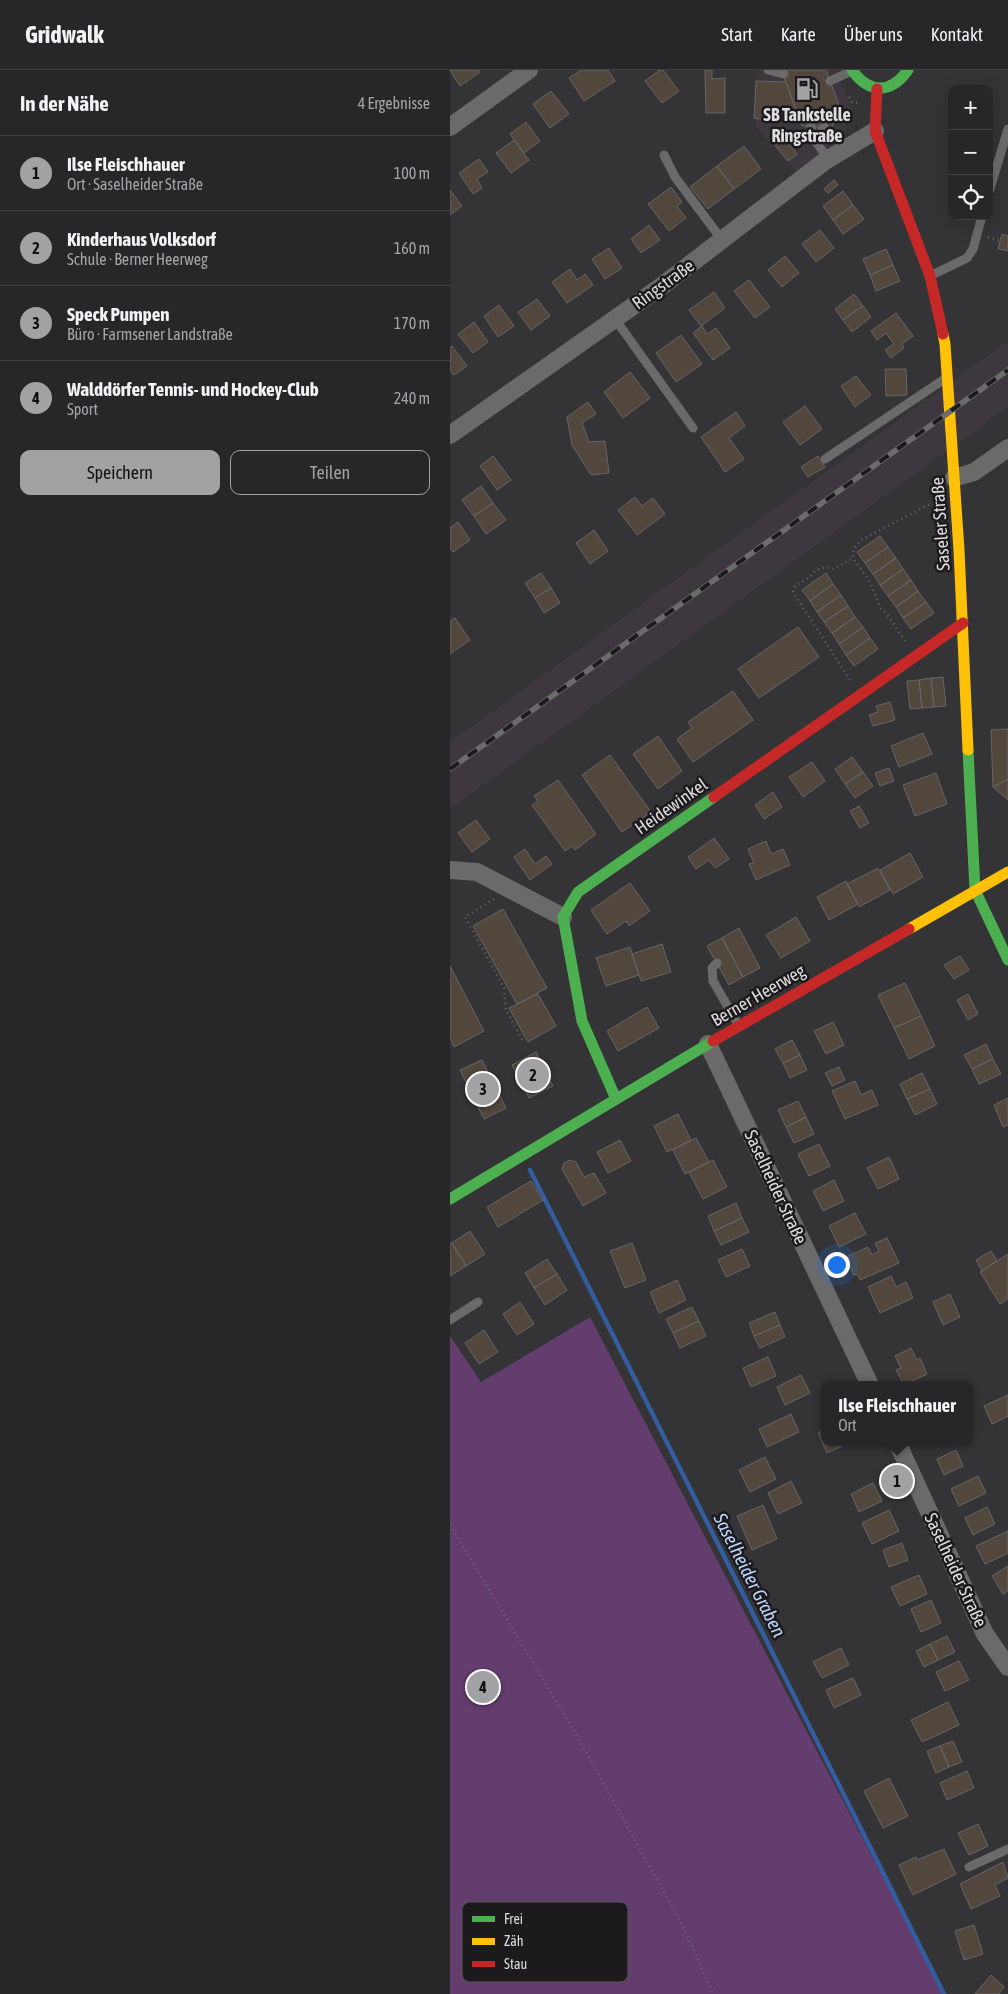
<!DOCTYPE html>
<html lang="de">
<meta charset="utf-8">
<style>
:root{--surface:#272628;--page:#333234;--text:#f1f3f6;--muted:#a4a5a8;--line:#434345;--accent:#a2a1a4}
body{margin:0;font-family:"Asap Condensed",sans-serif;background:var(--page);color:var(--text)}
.controls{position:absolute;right:15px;top:15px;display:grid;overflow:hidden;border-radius:10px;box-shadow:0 5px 20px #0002}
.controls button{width:45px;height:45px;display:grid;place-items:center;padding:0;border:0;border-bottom:1px solid var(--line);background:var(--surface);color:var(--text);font:25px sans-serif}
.you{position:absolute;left:386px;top:1194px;width:18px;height:18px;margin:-12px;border:4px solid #fff;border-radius:50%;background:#1a73e8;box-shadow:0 0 0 8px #1a73e833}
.badge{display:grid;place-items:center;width:32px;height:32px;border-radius:50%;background:var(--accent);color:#111;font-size:16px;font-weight:700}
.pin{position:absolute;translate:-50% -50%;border:2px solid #fff;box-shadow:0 1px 5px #0006}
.popup{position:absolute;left:371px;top:1311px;width:152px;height:65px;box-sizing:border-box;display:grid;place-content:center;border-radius:10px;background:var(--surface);filter:drop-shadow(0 1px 4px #0005);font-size:16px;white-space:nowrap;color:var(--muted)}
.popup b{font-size:19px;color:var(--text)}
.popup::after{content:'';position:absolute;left:50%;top:100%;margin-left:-10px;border:10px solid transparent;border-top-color:var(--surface)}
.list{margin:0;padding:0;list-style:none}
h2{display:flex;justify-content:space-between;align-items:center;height:65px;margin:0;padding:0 20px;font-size:21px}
h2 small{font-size:16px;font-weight:400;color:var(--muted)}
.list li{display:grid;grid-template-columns:32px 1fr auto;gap:15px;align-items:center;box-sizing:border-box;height:75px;padding:0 20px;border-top:1px solid var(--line)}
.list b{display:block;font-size:19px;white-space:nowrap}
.list p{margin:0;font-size:16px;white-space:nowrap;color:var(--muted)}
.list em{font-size:16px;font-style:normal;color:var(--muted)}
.actions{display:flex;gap:10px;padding:15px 20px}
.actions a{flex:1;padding:11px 0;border:1px solid var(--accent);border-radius:10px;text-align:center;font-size:18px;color:var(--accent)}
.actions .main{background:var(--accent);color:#111}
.icon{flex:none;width:28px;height:28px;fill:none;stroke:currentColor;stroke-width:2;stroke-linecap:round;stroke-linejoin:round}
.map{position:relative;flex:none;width:558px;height:1924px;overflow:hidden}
header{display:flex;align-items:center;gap:30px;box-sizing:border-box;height:70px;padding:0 25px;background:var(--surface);border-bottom:1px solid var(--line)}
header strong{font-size:24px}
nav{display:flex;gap:28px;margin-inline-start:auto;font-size:18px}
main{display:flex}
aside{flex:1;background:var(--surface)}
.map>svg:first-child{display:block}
.built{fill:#3e373f}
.green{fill:#643d6f}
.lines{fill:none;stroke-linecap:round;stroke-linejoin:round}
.stream{stroke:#345da0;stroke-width:4.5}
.building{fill:#51473d;stroke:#676666}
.path{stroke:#6a6969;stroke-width:2.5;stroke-dasharray:1 4;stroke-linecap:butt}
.lane{stroke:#6b6a6b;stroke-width:9}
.street{stroke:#6b6a6b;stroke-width:18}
.fast{stroke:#4caf50;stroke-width:11}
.slow{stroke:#ffc107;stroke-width:11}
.jam{stroke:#c62828;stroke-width:11}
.rail-casing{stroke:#6c6b6c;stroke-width:5.5}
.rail{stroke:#1c1a1c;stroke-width:4;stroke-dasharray:11;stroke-linecap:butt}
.labels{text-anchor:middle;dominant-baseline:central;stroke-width:5;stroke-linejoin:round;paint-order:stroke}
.poi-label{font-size:18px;font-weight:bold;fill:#dedcdf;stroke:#1c1a1c}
.street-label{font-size:18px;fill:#dedcdf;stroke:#1c1a1c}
.water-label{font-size:19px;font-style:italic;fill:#bcd6ff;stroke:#1c1a1c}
.key{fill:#1c1a1c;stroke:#565456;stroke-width:1}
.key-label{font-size:14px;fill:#dedcdf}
</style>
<header>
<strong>Gridwalk</strong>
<nav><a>Start</a><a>Karte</a><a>Über uns</a><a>Kontakt</a></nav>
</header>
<main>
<aside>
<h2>In der Nähe<small>4 Ergebnisse</small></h2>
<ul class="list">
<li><span class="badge">1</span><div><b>Ilse Fleischhauer</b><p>Ort · Saselheider Straße</p></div><em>100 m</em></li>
<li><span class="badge">2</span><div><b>Kinderhaus Volksdorf</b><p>Schule · Berner Heerweg</p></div><em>160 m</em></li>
<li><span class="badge">3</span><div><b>Speck Pumpen</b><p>Büro · Farmsener Landstraße</p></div><em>170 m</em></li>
<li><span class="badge">4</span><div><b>Walddörfer Tennis- und Hockey-Club</b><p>Sport</p></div><em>240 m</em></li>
</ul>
<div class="actions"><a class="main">Speichern</a><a>Teilen</a></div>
</aside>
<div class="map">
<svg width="558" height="1924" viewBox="0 0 558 1924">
<rect width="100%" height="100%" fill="#343335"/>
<path class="built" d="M309 0H385L402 39 391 68 346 102 305 56Z
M558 271V337L0 739V672Z"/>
<path class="green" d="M140 1247 490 1916 495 1924H0V1266L31 1312Z"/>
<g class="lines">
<path class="stream" d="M80 1100 494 1924"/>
</g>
<path class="building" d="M0 0H28L30 2 10 16Z
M131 0H158L165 11 134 31 119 8Z
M210 0H213L229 21 212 33 195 11Z
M255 0H262V9L275 8V43H256Z
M337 0H376L389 35 382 58 352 56 333 5Z
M306 11 336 12 349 49 337 53 332 47 333 37 321 36 319 51 304 48Z
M101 21 119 44 100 58 83 34Z
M76 52 90 71 74 83 60 64Z
M334 68 347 84 338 91 325 75Z
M64 70 79 90 61 103 46 83Z
M294 76 311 99 284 119 267 96Z
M29 89 38 102 27 109 32 118 23 124 9 103Z
M267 96 284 119 258 139 240 117Z
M384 110 388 115 378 123 374 119Z
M221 117 232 132 227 136 236 148 219 161 198 134Z
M0 120 12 136 0 145Z
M393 121 403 135 383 150 373 136Z
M403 135 414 149 393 164 383 150Z
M199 155 210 170 191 183 181 169Z
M370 160 384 178 366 192 352 174Z
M552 164 558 166V181L548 179Z
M159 178 172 198 155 209 142 189Z
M436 179 443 195 420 205 413 189Z
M335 186 349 203 332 217 318 200Z
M443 195 450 211 426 221 420 205Z
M120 199 127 210 135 204 143 215 117 233 102 212Z
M299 210 320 237 305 248 284 221Z
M264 222 275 238 251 256 239 240Z
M404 224 413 236 393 250 385 239Z
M87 229 100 246 81 260 68 242Z
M49 235 64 256 48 267 34 246Z
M413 236 421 247 402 262 393 250Z
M446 243 463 266 452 274 454 278 441 288 435 280 444 274 436 263 427 270 421 261Z
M24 252 38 272 23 283 8 264Z
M252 256 257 264 266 258 280 278 263 290 243 263Z
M231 265 252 294 226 312 206 283Z
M2 276 17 296 4 305 0 300V278Z
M435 299H456L457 325 436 326Z
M180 302 200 328 173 348 154 322Z
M406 306 421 325 405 337 391 316Z
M138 332 146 344 132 353 139 372 155 371 159 403 141 405 122 375 117 347Z
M355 336 372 359 350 375 333 352Z
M286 342 295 356 279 368 294 389 275 402 251 367Z
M43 386 61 410 47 420 30 396Z
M368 386 375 397 358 407 351 397Z
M31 416 43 433 24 446 12 430Z
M185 427 192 436 203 428 215 444 187 465 168 440Z
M43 433 56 450 36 464 24 446Z
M8 452 20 470 3 482 0 478V458Z
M144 460 158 481 140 494 126 473Z
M430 466 438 477 415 493 407 482Z
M438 477 446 488 423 504 415 493Z
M446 488 453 499 430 515 423 504Z
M453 499 461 510 438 526 430 515Z
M91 503 101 518 85 528 75 513Z
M376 503 383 514 360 531 352 520Z
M461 510 468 521 446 537 438 526Z
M383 514 391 525 367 542 360 531Z
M101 518 110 533 94 543 85 528Z
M468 521 476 532 453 548 446 537Z
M391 525 398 536 374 552 367 542Z
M476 532 484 543 461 559 453 548Z
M398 536 405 547 382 563 374 552Z
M405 547 413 557 389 574 382 563Z
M5 548 20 570 0 584V551Z
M348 557 369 587 309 628 288 599Z
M413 557 420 568 396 585 389 574Z
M420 568 428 579 404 596 396 585Z
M493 607 496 636 484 637 481 608Z
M481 608 484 637 472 638 469 610Z
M469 610 472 638 460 639 457 611Z
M283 621 303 650 243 692 227 669 242 658 238 652Z
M440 632 445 650 423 656 419 645 428 642 426 636Z
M558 659V709L543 717 541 660Z
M473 663 482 684 449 697 441 676Z
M208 666 232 701 208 719 183 684Z
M160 685 201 742 172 762 132 705Z
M402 687 413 702 395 714 385 699Z
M362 692 375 711 353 727 339 707Z
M439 698 444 711 430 716 425 703Z
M413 702 423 716 405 728 395 714Z
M486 703 497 734 465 746 453 715Z
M558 709V730L543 717Z
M108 710 146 764 125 780 122 776 115 781 82 735 88 731 84 726Z
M323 722 332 737 314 749 305 735Z
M409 736 419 753 410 758 400 741Z
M26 750 40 769 22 782 8 763Z
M264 768 279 789 265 798 259 790 246 799 238 787Z
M316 771 321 784 333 779 340 795 306 810 299 794 304 793 298 779Z
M75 779 85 794 96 786 102 794 80 810 64 787Z
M460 783 473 807 443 824 430 800Z
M428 798 440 820 409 837 397 814Z
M396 811 408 834 379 850 367 827Z
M180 813 200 841 179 856 176 851 157 864 141 840Z
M53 839 97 918 67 934 23 856Z
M346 847 360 871 331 888 316 865Z
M289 858 310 898 293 907 272 868Z
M272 868 293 907 279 915 257 876Z
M212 874 221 902 191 911 182 884Z
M180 877 189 905 156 916 146 888Z
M510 886 519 900 504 909 494 895Z
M0 896 34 961 4 977 0 968Z
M455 913 471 946 444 958 428 925Z
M88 924 106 956 78 972 59 938Z
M518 924 528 944 518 950 507 930Z
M197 937 209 958 168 981 157 961Z
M471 946 485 976 459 989 444 958Z
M383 952 394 975 376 984 364 961Z
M342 970 350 985 333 993 325 979Z
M536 974 543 989 522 999 514 985Z
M86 982 103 1016 79 1028 62 995Z
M350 985 357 1000 340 1008 333 993Z
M543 989 551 1004 529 1014 522 999Z
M32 990 56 1038 34 1049 10 1000Z
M389 997 395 1010 382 1016 375 1003Z
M472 1003 480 1019 457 1029 450 1014Z
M405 1011 411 1025 422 1020 428 1035 395 1049 382 1021Z
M480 1019 487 1034 465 1045 457 1029Z
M558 1028V1055L553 1057 544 1035Z
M348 1031 356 1047 336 1057 328 1040Z
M228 1044 241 1070 217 1082 204 1056Z
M356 1047 364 1064 344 1073 336 1057Z
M246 1068 259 1092 235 1104 223 1080Z
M170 1070 181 1091 158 1103 147 1082Z
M369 1074 380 1096 359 1106 348 1084Z
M439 1087 449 1109 428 1119 417 1098Z
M120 1090 126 1092 134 1107 144 1103 156 1123 133 1136 112 1099 114 1093Z
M263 1090 277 1117 253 1129 239 1102Z
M384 1110 394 1131 373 1141 363 1121Z
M81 1111 93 1130 48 1157 37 1137Z
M286 1133 292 1148 264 1161 258 1146Z
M405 1143 416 1164 389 1177 379 1156Z
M292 1148 299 1162 271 1175 264 1161Z
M20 1161 35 1184 16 1196 2 1173Z
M437 1168 449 1193 410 1210 407 1204 404 1205 396 1187 418 1177 422 1185 429 1181 425 1173Z
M2 1173 16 1196 0 1206V1174Z
M182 1173 196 1210 175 1218 160 1181Z
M292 1179 300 1196 276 1207 268 1190Z
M541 1181 547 1191 532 1201 526 1190Z
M558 1184V1229L550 1234 530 1202Z
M97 1189 107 1204 84 1218 75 1203Z
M107 1204 117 1220 95 1235 84 1218Z
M441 1206 446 1217 456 1212 463 1228 430 1243 418 1217Z
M227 1210 236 1230 209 1243 200 1222Z
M500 1224 510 1247 493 1255 483 1232Z
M70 1232 84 1254 67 1265 53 1244Z
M242 1237 249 1251 223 1263 216 1249Z
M325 1242 330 1255 304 1266 299 1253Z
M249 1251 256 1266 230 1278 223 1263Z
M330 1255 335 1267 310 1278 304 1266Z
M34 1260 48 1282 29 1294 15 1273Z
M461 1278 467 1290 470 1288 477 1304 454 1315 446 1300 451 1298 445 1286Z
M318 1287 326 1306 301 1317 293 1298Z
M351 1305 360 1323 335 1335 327 1317Z
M558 1325V1346L542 1354 534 1336Z
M341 1344 349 1362 317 1377 309 1359Z
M374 1360V1372H401L377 1383 368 1363Z
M506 1380 513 1396 494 1405 487 1389Z
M315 1387 326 1409 300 1422 289 1400Z
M528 1406 536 1423 509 1436 501 1419Z
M341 1411 352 1433 328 1444 318 1423Z
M423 1413 432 1431 409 1442 401 1424Z
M313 1435 327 1469 302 1480 287 1446Z
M537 1437 545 1454 523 1465 515 1448Z
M439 1440 449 1461 422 1474 412 1453Z
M558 1461V1483L535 1494 526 1476Z
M452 1473 458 1490 439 1497 433 1480Z
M558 1496V1521L553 1524 542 1506Z
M469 1505 477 1524 450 1536 441 1517Z
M481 1530 491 1553 471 1562 461 1539Z
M497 1566 505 1582 488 1590 480 1574Z
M480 1574 488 1590 474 1597 466 1581Z
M391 1578 399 1595 372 1608 363 1592Z
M509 1591 519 1610 495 1621 486 1602Z
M403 1608 411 1625 384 1638 376 1620Z
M498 1632 509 1655 472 1672 461 1650Z
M503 1671 512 1692 499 1697 490 1676Z
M490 1676 499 1697 486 1703 477 1681Z
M517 1701 524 1718 497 1730 490 1713Z
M439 1708 458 1746 433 1758 414 1721Z
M528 1754 538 1776 519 1785 508 1763Z
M494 1779 506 1804 463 1825 449 1795 466 1787 467 1790Z
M553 1792 558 1808 545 1815 550 1826 521 1839 510 1814Z
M524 1855 533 1884 514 1890 505 1861Z
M541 1905 554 1917 549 1924H525Z"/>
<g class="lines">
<path class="path" d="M399 27 402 32 408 33
M538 167 551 171
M455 571 439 547 430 537 420 512 403 488V480L411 470 478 435 487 433
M400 610 343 522 345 516 361 506 366 500 375 497 384 499 403 488
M44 829 15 847 54 918 56 940 73 971
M0 1455 123 1659 233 1856 263 1924"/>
<path class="lane" d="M318 0 334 4
M380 11 402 1
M361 56 365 70 378 89
M365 70 374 57
M214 85 225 107 272 170
M539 122 558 59
M480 206 517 188 523 179 532 146
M165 249 243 358
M375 389 496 308
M267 893 262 898 263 911 289 956
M0 1250 28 1232
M519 1797 558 1779"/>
<path class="street" d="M0 57 79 0
M0 365 213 215 375 91 425 61
M504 408 524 402 558 378
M0 800 27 802 113 847
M258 974 420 1315
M447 1372 535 1564 558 1597"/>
<path class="fast" d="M402 0C419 24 441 24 458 0
M518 680 525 820 558 890
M166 1029 132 951 113 847 128 822 264 727
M0 1129 263 971"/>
<path class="slow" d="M493 264 495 274 509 480 518 680
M459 859 558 802"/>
<path class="jam" d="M427 19 425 61 480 206 493 264
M264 727 513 553
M263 971 459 859"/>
<defs>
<path id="rail" d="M0 699 558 300"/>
</defs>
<use href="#rail" class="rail-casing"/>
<use href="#rail" class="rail"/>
</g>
<defs>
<symbol id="fuel-bare" viewBox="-9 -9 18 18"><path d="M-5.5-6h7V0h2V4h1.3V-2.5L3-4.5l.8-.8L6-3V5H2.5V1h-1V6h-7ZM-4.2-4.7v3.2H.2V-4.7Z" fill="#a2a1a4" stroke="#1c1a1c" stroke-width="2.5" paint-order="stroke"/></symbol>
</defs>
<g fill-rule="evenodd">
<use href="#fuel-bare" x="341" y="3" width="32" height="32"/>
</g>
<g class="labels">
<g class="poi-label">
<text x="357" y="44">SB Tankstelle<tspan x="357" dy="21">Ringstraße</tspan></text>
</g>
<g class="street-label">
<text transform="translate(213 214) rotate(-36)">Ringstraße</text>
<text transform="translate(490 454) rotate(-94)">Saseler Straße</text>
<text transform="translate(221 736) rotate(-35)">Heidewinkel</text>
<text transform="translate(308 925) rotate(-30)">Berner Heerweg</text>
<text transform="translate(326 1117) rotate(65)">Saselheider Straße</text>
<text transform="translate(506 1500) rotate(65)">Saselheider Straße</text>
</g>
<g class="water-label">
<text transform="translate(300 1505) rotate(63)">Saselheider Graben</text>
</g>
</g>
<rect x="12" y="1832" width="166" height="80" rx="8" class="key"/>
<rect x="22" y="1846" width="23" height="6" fill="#4caf50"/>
<rect x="22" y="1868" width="23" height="7" fill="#ffc107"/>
<rect x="22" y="1891" width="23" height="6" fill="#c62828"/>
<g class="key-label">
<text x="54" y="1854">Frei</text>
<text x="54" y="1876">Zäh</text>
<text x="54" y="1899">Stau</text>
</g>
</svg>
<div class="controls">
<button>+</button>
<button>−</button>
<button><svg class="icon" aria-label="locate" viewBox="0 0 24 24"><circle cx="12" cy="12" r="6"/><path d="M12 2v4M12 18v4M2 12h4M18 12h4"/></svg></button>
</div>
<div class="you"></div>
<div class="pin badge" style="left:447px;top:1411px">1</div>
<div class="popup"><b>Ilse Fleischhauer</b>Ort</div>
<div class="pin badge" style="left:83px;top:1005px">2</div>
<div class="pin badge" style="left:33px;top:1019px">3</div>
<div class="pin badge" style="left:33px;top:1617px">4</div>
</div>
</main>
